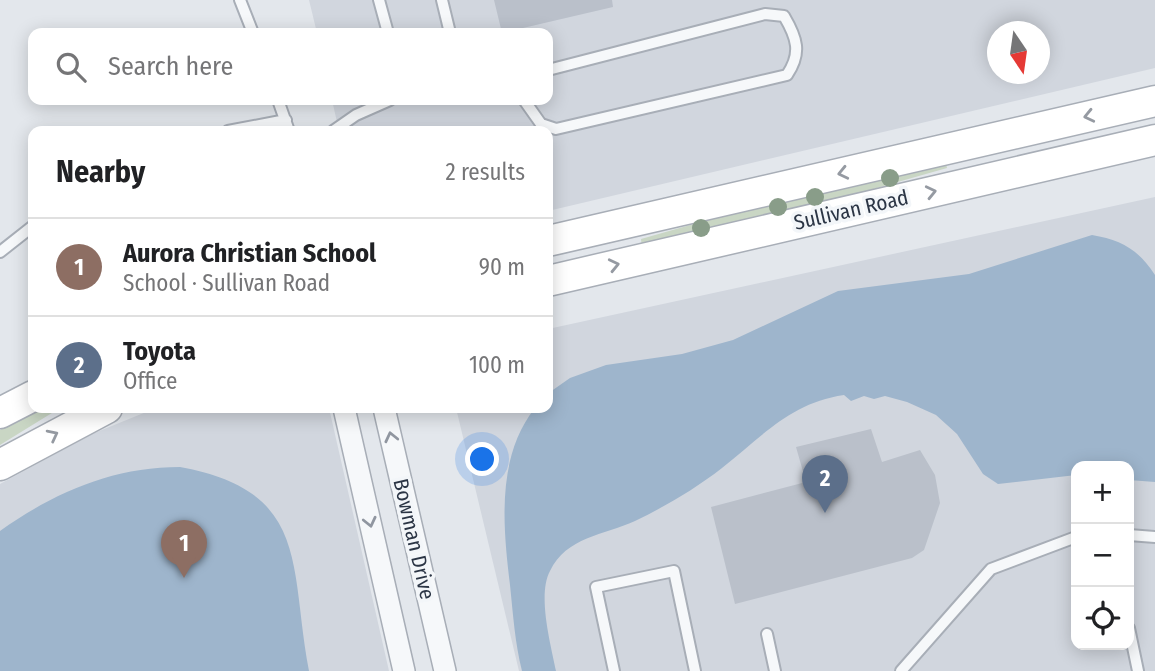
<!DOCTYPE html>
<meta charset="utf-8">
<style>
:root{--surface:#fff;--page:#f2f2f2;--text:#202124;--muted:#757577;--line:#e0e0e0;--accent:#7c3aed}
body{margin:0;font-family:"Fira Sans Condensed",sans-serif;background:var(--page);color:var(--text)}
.controls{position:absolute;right:21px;bottom:21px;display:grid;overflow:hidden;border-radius:14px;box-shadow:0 4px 18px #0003}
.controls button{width:63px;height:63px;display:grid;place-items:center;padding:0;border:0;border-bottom:2px solid var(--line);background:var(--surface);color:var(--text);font:35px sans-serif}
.compass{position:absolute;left:987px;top:21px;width:63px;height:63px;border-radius:50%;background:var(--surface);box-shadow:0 4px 18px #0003;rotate:167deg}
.you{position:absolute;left:483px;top:460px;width:24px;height:24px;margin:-18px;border:5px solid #fff;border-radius:50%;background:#1a73e8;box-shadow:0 0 0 10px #1a73e833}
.badge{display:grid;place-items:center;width:46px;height:46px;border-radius:50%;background:var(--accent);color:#fff;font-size:23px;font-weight:700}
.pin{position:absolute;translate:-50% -58px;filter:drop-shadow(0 2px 4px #0008)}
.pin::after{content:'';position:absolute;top:37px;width:24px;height:21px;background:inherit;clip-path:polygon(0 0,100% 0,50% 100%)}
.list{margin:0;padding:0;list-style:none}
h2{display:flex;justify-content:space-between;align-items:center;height:91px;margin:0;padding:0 28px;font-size:30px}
h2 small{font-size:23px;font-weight:400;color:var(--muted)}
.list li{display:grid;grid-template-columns:46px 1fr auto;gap:21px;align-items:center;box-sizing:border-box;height:98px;padding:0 28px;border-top:2px solid var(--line)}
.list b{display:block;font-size:26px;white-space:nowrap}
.list p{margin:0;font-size:23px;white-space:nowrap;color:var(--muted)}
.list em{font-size:23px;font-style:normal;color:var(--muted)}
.icon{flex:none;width:38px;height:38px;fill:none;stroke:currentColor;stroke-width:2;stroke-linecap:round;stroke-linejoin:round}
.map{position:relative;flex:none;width:1155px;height:671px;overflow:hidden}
.search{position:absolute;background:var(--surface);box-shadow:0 4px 18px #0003;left:28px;top:28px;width:525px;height:77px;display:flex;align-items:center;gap:18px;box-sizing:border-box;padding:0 24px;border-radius:14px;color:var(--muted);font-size:26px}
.panel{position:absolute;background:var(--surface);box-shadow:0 4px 18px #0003;left:28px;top:126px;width:525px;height:287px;border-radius:14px}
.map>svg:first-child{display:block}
.built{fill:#d1d6de;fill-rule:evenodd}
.green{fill:#c9d6c4}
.water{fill:#9eb5cc}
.building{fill:#bac0ca}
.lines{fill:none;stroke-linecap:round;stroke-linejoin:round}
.lane-casing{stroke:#a8aeb7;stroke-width:14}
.street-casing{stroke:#a8aeb7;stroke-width:24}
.secondary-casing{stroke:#a8aeb7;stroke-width:33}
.lane{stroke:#f6f8fa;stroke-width:10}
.street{stroke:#f6f8fa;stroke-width:21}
.secondary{stroke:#fff;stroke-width:30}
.tree{fill:#899d89}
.oneway{stroke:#959aa2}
.oneway2{stroke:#9096a0}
.labels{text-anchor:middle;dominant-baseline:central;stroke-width:7;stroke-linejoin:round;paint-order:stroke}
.street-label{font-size:21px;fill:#2b3545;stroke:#f3f6f9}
</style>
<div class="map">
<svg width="1155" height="671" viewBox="0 0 1155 671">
<rect width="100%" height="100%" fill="#e3e7ec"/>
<path class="built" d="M309 0H1155V68L548 211V131H339L332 100H548V33H317ZM998 32H1040V74H998Z
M1155 197V671H519L456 408H548V329ZM1076 466H1129V645H1076Z
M156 408H329L389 671H0V484L92 434Z"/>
<path class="green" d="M945 158 947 168 838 199 642 248 641 239 806 192Z
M38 408H60L0 445V430Z"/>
<path class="water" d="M1092 235C1121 240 1138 249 1155 275V482L1129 480V466H1076V475L998 484 983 474 957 434 936 415 907 402 885 396 874 399 864 396 851 401 844 395C790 403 763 436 722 468 695 489 666 506 635 521 604 535 566 537 550 571 537 595 551 645 556 671H522C515 643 513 614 510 585 503 527 496 457 535 408H548L550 392 570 378 606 365 682 354 733 340 838 291 969 274Z
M180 467C311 491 289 566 309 671H0V531C55 492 113 467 180 467Z"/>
<path class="building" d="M494 0H612L613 7 502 33Z
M871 429 882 462 920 450 935 475 940 503 924 550 912 558 735 604 711 507 806 482 796 447Z"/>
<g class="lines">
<defs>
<path id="lane" d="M240 0 253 33
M379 0 388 33
M442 0 450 33
M278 100 289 131
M524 100 541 124 556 129 787 75C802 53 797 38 784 16L765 14 548 70
M228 131 286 120
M333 131 356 115 390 100
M0 252 33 226
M1129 535 1155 537
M1129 628 1138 671
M767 634 775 671
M614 671 596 587 674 571 695 671
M901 671 991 569 1076 537"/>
<path id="street" d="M344 408 404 671
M384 408 445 671"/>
<path id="secondary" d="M548 241 1155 101
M548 281 1155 140
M0 413 33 396
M0 465 107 408"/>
</defs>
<use href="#lane" class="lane-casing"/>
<use href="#street" class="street-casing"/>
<use href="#secondary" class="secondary-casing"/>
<use href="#lane" class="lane"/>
<use href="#street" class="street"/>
<use href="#secondary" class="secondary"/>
</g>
<g class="tree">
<circle cx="890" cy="178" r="9"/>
<circle cx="815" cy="197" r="9"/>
<circle cx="778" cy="207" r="9"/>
<circle cx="701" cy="228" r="9"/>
</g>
<defs><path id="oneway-chevron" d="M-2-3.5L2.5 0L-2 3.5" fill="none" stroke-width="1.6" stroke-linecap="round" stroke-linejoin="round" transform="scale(1.75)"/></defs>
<g class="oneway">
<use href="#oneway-chevron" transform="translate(1089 116) rotate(167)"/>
<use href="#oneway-chevron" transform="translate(843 173) rotate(167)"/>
<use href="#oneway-chevron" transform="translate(931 192) rotate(-13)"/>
<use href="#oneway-chevron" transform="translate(614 265) rotate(-13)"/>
<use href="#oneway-chevron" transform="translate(53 435) rotate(-27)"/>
</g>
<g class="oneway2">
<use href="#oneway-chevron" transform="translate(391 437) rotate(-103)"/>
<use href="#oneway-chevron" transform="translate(370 522) rotate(77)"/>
</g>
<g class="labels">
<g class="street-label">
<text transform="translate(851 210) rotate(-13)">Sullivan Road</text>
<text transform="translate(414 539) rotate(77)">Bowman Drive</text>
</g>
</g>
</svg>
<div class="controls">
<button>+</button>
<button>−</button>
<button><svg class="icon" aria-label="locate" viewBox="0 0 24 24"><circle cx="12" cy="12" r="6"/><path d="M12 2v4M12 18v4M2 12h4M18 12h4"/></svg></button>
</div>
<svg class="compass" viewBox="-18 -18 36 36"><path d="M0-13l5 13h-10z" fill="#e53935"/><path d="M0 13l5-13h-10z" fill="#757577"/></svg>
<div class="you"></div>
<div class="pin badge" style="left:184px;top:578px;background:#8d6e63">1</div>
<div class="pin badge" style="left:825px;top:513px;background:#5c6f8a">2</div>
<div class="search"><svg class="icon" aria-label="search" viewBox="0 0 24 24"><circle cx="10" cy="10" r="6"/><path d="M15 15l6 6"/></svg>Search here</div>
<section class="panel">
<h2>Nearby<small>2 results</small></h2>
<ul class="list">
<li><span class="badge" style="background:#8d6e63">1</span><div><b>Aurora Christian School</b><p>School · Sullivan Road</p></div><em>90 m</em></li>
<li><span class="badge" style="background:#5c6f8a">2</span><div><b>Toyota</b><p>Office</p></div><em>100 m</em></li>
</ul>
</section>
</div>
